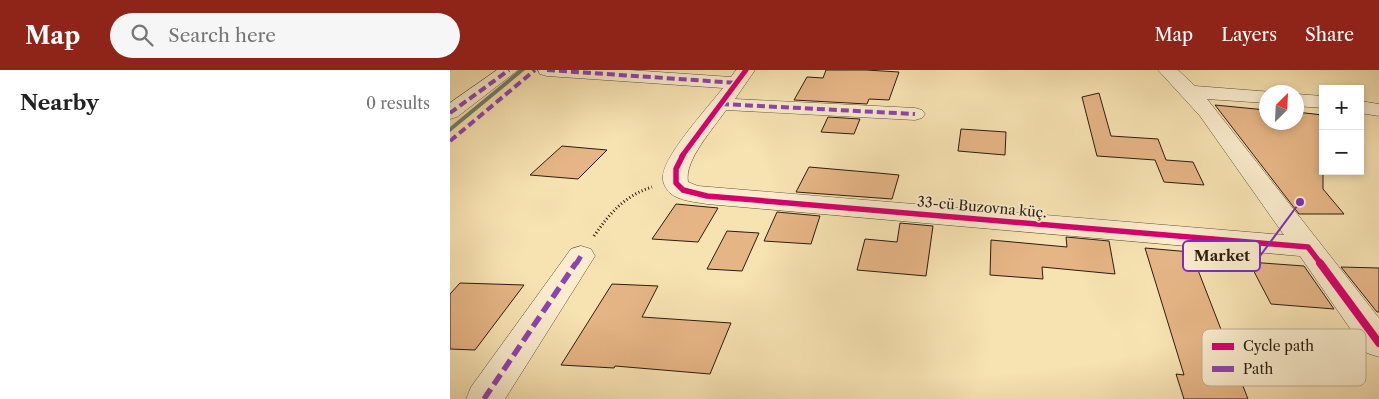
<!DOCTYPE html>
<meta charset="utf-8">
<style>
:root{--surface:#fff;--page:#f6f6f6;--text:#222;--muted:#767676;--line:#e0e0e0;--accent:#8f2418}
body{margin:0;font-family:"Libre Caslon Text",serif;background:var(--page);color:var(--text)}
.controls{position:absolute;right:15px;top:15px;display:grid;overflow:hidden;border-radius:0px;box-shadow:0 2px 8px #0003}
.controls button{width:45px;height:45px;display:grid;place-items:center;padding:0;border:0;border-bottom:1px solid var(--line);background:var(--surface);color:var(--text);font:25px sans-serif}
.compass{position:absolute;left:809px;top:15px;width:45px;height:45px;border-radius:50%;background:var(--surface);box-shadow:0 2px 8px #0003;rotate:24deg}
.list{margin:0;padding:0;list-style:none}
h2{display:flex;justify-content:space-between;align-items:center;height:65px;margin:0;padding:0 20px;font-size:21px}
h2 small{font-size:16px;font-weight:400;color:var(--muted)}
.icon{flex:none;width:28px;height:28px;fill:none;stroke:currentColor;stroke-width:2;stroke-linecap:round;stroke-linejoin:round}
.map{position:relative;flex:none;width:929px;height:329px;overflow:hidden}
header{display:flex;align-items:center;gap:30px;box-sizing:border-box;height:70px;padding:0 25px;background:var(--accent);color:#fff}
header strong{font-size:24px}
nav{display:flex;gap:28px;margin-inline-start:auto;font-size:18px}
.search{width:350px;height:45px;background:var(--page);display:flex;align-items:center;gap:12px;box-sizing:border-box;padding:0 18px;border-radius:28px;color:var(--muted);font-size:19px}
main{display:flex}
aside{flex:1;background:var(--surface)}
.map>svg:first-child{display:block}
.lines{fill:none;stroke-linecap:round;stroke-linejoin:round}
.stream{fill:#707e6b;fill-rule:evenodd}
.building{fill:#e6b586;stroke:#2a1c11}
.minor-casing{stroke:#5d4e39;stroke-width:1}
.path{stroke:#2a1c11;stroke-width:3;stroke-dasharray:1 2.5;stroke-linecap:butt}
.minor{fill:#faeccd;fill-rule:evenodd}
.quiet-far2{stroke:#8e44ad;stroke-width:4;stroke-dasharray:8 4;stroke-linecap:butt}
.quiet-far1{stroke:#8e44ad;stroke-width:5;stroke-dasharray:9 5;stroke-linecap:butt}
.quiet{stroke:#8e44ad;stroke-width:5.5;stroke-dasharray:12 5.5;stroke-linecap:butt}
.cycleway-far2-casing{stroke:#faeccd;stroke-width:8}
.cycleway-far1-casing{stroke:#faeccd;stroke-width:9}
.cycleway-casing{stroke:#faeccd;stroke-width:11}
.cycleway-far2{stroke:#d6006c;stroke-width:5}
.cycleway-far1{stroke:#d6006c;stroke-width:5.5}
.cycleway{stroke:#d6006c;stroke-width:8}
.labels{text-anchor:middle;dominant-baseline:central;stroke-width:4;stroke-linejoin:round;paint-order:stroke}
.street-label{font-size:14px;fill:#2a1c11;stroke:#faeccd}
.key{fill:#faeccd;stroke:#bcae95;stroke-width:1}
.key-label{font-size:14px;fill:#2a1c11}
.leader{fill:none;stroke:#7b2cbf;stroke-width:2}
.callout-dot{fill:#7b2cbf;stroke:#faeccd;stroke-width:2}
.callout{fill:#faeccd;stroke:#7b2cbf;stroke-width:2}
.callout-label{font-size:15px;text-anchor:middle;font-weight:bold;fill:#2a1c11}
</style>
<header>
<strong>Map</strong>
<div class="search"><svg class="icon" aria-label="search" viewBox="0 0 24 24"><circle cx="10" cy="10" r="6"/><path d="M15 15l6 6"/></svg>Search here</div>
<nav><a>Map</a><a>Layers</a><a>Share</a></nav>
</header>
<main>
<aside>
<h2>Nearby<small>0 results</small></h2>
<ul class="list">
</ul>
</aside>
<div class="map">
<svg width="929" height="329" viewBox="0 0 929 329">
<rect width="100%" height="100%" fill="#f7e2b2"/>
<filter id="stains"><feTurbulence type="fractalNoise" baseFrequency=".004" numOctaves="4"/><feColorMatrix values="0 0 0 0 .2 0 0 0 0 .09 0 0 0 0 .02 0 0 0 .5 -.17"/></filter>
<radialGradient id="worn" r=".72"><stop offset=".6" stop-color="#630" stop-opacity="0"/><stop offset="1" stop-color="#630" stop-opacity=".3"/></radialGradient>
<g class="lines">
<path class="stream" d="M69 0H75L0 62V57Z"/>
</g>
<path class="building" d="M376 0H416L449 2 439 30 419 29 417 34 344 30 357 7 373 8Z
M649 23 661 66 708 69 716 90 743 92 754 115 714 112 705 90 647 86 632 27Z
M765 35 816 40V52H846V42L873 45V119L894 144H849Z
M378 47 410 49 404 64 371 62Z
M511 59 556 62 555 85 508 81Z
M112 76 157 80 128 109 80 105Z
M359 97 428 103 449 105 442 129 346 122Z
M226 134 268 138 248 172 202 169Z
M327 142 370 146 361 174 314 171Z
M450 153 483 156 476 206 407 200 415 169 447 172Z
M277 161 309 163 292 201 257 199Z
M616 167 659 171 665 204 592 197 593 209 540 205 541 170 617 177Z
M695 178 741 182 798 329H734L726 304 734 305Z
M799 192 854 196 884 239 821 234Z
M891 197 929 198V242H927Z
M10 213 74 215 25 280 0 279V224Z
M162 214 208 216 192 247 281 253 260 304 165 296 164 298 111 295Z"/>
<g class="lines">
<defs>
<path id="minor" d="M47 0H68L7 47 0 49V33Z
M88 0H179L281 7 286 0H305L285 29 465 38 472 40 475 44 472 48 465 50 276 40C264 58 234 90 238 112L248 116 834 165 750 46 708 0H728L745 16 822 22H816V33L757 29 929 248V287L917 283 850 186 257 134C246 132 229 131 220 123 216 119 212 112 213 106 214 85 259 36 273 18L97 6 90 4Z
M846 24 873 26V38L846 36Z
M910 31 929 34V46L910 43Z
M131 176 141 179 145 186 55 329H16L21 317 121 179Z"/>
</defs>
<use href="#minor" class="minor-casing"/>
<path class="path" d="M144 166C160 143 174 126 202 117"/>
<use href="#minor" class="minor"/>
<path class="quiet-far2" d="M97 0 288 13
M271 34 465 44
M0 43 59 0
M0 71 85 0"/>
<path class="quiet-far1" d="M126 194 131 186"/>
<path class="quiet" d="M34 329 126 193"/>
<defs>
<path id="cycleway-far2" d="M232 86 296 0"/>
<path id="cycleway-far1" d="M233 85 226 99V113L233 120 257 126 858 177 871 194"/>
<path id="cycleway" d="M870 193 929 273"/>
</defs>
<use href="#cycleway-far2" class="cycleway-far2-casing"/>
<use href="#cycleway-far1" class="cycleway-far1-casing"/>
<use href="#cycleway" class="cycleway-casing"/>
<use href="#cycleway-far2" class="cycleway-far2"/>
<use href="#cycleway-far1" class="cycleway-far1"/>
<use href="#cycleway" class="cycleway"/>
</g>
<g class="labels">
<g class="street-label">
<text transform="translate(532 137) rotate(5)">33-cü Buzovna küç.</text>
</g>
</g>
<rect x="752" y="259" width="164" height="57" rx="8" class="key"/>
<rect x="762" y="273" width="22" height="7" fill="#d6006c"/>
<rect x="762" y="296" width="22" height="6" fill="#8e44ad"/>
<g class="key-label">
<text x="793" y="281">Cycle path</text>
<text x="793" y="304">Path</text>
</g>
<path class="leader" d="M850 132L810 186"/>
<circle class="callout-dot" cx="850" cy="132" r="5"/>
<rect class="callout" x="733" y="171" width="77" height="30" rx="5"/>
<g class="callout-label">
<text x="772" y="191">Market</text>
</g>
<rect width="100%" height="100%" filter="url(#stains)"/>
<rect width="100%" height="100%" fill="url(#worn)"/>
</svg>
<div class="controls">
<button>+</button>
<button>−</button>
</div>
<svg class="compass" viewBox="-18 -18 36 36"><path d="M0-13l5 13h-10z" fill="#e53935"/><path d="M0 13l5-13h-10z" fill="#767676"/></svg>
</div>
</main>
